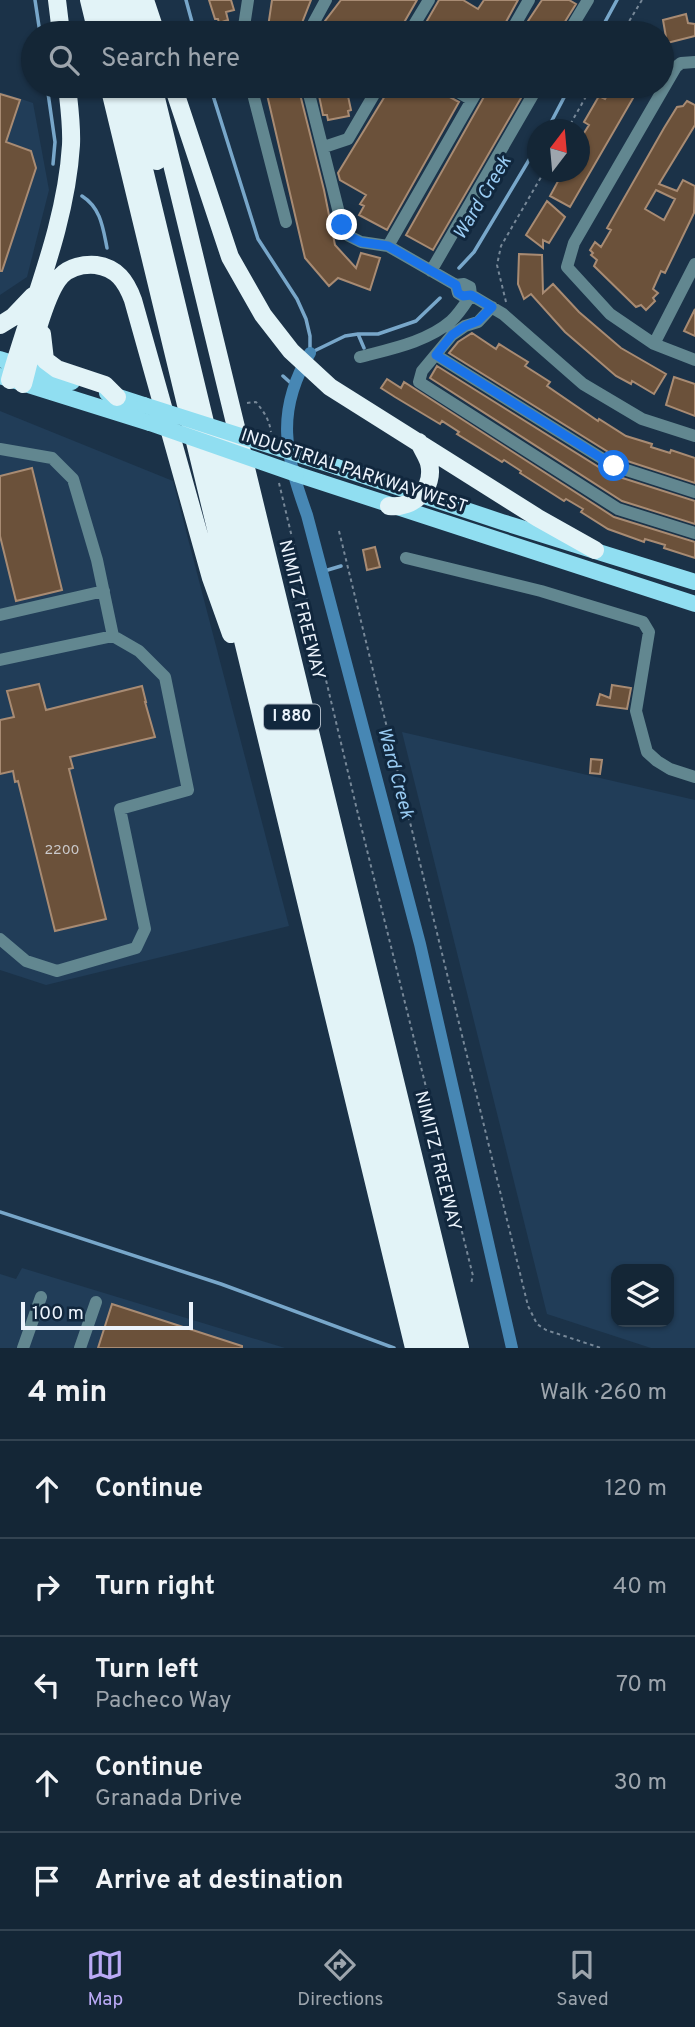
<!DOCTYPE html>
<meta charset="utf-8">
<style>
:root{--surface:#142636;--page:#1d2e3e;--text:#f1f3f6;--muted:#9da5ad;--line:#334351;--accent:#bbaaf6}
body{margin:0;font-family:Overpass,sans-serif;background:var(--page);color:var(--text)}
.controls{position:absolute;right:21px;bottom:21px;display:grid;overflow:hidden;border-radius:14px;box-shadow:0 2px 5px #0004}
.controls button{width:63px;height:63px;display:grid;place-items:center;padding:0;border:0;border-bottom:2px solid var(--line);background:var(--surface);color:var(--text);font:35px sans-serif}
.compass{position:absolute;left:527px;top:119px;width:63px;height:63px;border-radius:50%;background:var(--surface);box-shadow:0 2px 5px #0004;rotate:16deg}
.scale{position:absolute;left:21px;bottom:18px;width:172px;box-sizing:border-box;padding-left:7px;border:4px solid #ebf3fc;border-top:0;font-size:19px;line-height:24px;white-space:nowrap;color:#ebf3fc;-webkit-text-stroke:5px #11273d;paint-order:stroke}
.stop{position:absolute;width:21px;height:21px;margin:-16px;border:5px solid #1a73e8;border-radius:50%;background:#fff}
.stop.end{background:#1a73e8;border-color:#fff;box-shadow:0 2px 7px #0008}
.list{margin:0;padding:0;list-style:none}
h2{display:flex;justify-content:space-between;align-items:center;height:91px;margin:0;padding:0 28px;font-size:30px}
h2 small{font-size:23px;font-weight:400;color:var(--muted)}
.list li{display:grid;grid-template-columns:46px 1fr auto;gap:21px;align-items:center;box-sizing:border-box;height:98px;padding:0 28px;border-top:2px solid var(--line)}
.list b{display:block;font-size:26px;white-space:nowrap}
.list p{margin:0;font-size:23px;white-space:nowrap;color:var(--muted)}
.list em{font-size:23px;font-style:normal;color:var(--muted)}
.icon{flex:none;width:38px;height:38px;fill:none;stroke:currentColor;stroke-width:2;stroke-linecap:round;stroke-linejoin:round}
.map{position:relative;flex:none;width:695px;height:1348px;overflow:hidden}
.search{position:absolute;background:var(--surface);box-shadow:0 2px 5px #0004;left:21px;right:21px;top:21px;height:77px;display:flex;align-items:center;gap:18px;box-sizing:border-box;padding:0 24px;border-radius:38px;color:var(--muted);font-size:26px}
.sheet{height:581px;background:var(--surface)}
nav{display:flex;justify-content:space-around;align-items:center;box-sizing:border-box;height:98px;border-top:2px solid var(--line);background:var(--surface);font-size:19px;color:var(--muted)}
nav a{display:grid;justify-items:center;gap:4px}
nav .on{color:var(--accent)}
.map>svg:first-child{display:block}
.built{fill:#213d58;fill-rule:evenodd}
.lines{fill:none;stroke-linecap:round;stroke-linejoin:round}
.stream{stroke:#78a7ca;stroke-width:3.5}
.canal{stroke:#4787b4;stroke-width:12}
.building{fill:#6b513a;stroke:#a88b73;stroke-width:2;fill-rule:evenodd}
.path{stroke:#778898;stroke-width:2;stroke-dasharray:3.5 3.5;stroke-linecap:butt}
.minor{stroke:#628790;stroke-width:12}
.major{stroke:#90def1;stroke-width:16}
.highway{stroke:#e2f3f7;stroke-width:18}
.major-bridge{stroke:#90def1;stroke-width:16}
.route{stroke:#1a73e8;stroke-width:9}
.labels{text-anchor:middle;dominant-baseline:central;stroke-width:6;stroke-linejoin:round;paint-order:stroke}
.number-label{font-size:14px;fill:#cbcacc}
.shield{fill:#11273d;stroke:#aab6c3;stroke-width:2}
.shield-label{font-size:16px;font-weight:bold;fill:#ebf3fc}
.street-label{font-size:18px;fill:#ebf3fc;stroke:#11273d}
.water-label{font-size:19px;font-style:italic;fill:#99cbf2;stroke:#11273d}
</style>
<div class="map">
<svg width="695" height="1348" viewBox="0 0 695 1348">
<rect width="100%" height="100%" fill="#1b3248"/>
<path class="built" d="M0 92 33 103 49 190 27 277 0 295Z
M0 411 173 481 289 926 46 985 0 970Z
M402 732 695 800V1348H651L547 1314ZM669 1269V1322H616V1269Z
M22 1268 285 1348H0V1274L16 1279Z"/>
<g class="lines">
<path class="stream" d="M35 0 40 33
M186 0 195 33
M599 33 617 0
M47 86 55 142 53 164
M210 86 258 239 297 299 306 319 310 336V353L345 336 358 334H378L416 321 440 298
M547 130 570 86
M82 196C101 208 103 228 107 248
M459 268 474 252 538 145
M358 334 364 348
M283 376 293 385
M321 572 341 566
M0 1212 221 1284 394 1348"/>
<path class="canal" d="M310 353C275 411 285 454 307 515L420 944 512 1348"/>
</g>
<path class="building" d="M209 0H231L234 10 226 12 228 20 219 23 218 19H215Z
M272 0H311L298 33H290L268 27Z
M341 0H417L398 33H382L370 26 366 33H330L323 29 325 21Z
M439 0H463L478 9 484 0H518L500 33H428L423 31 424 26Z
M542 0H569L576 4 558 33H520Z
M686 14 688 23 695 24V36L667 43 663 20Z
M265 86H298L324 190 335 245 356 268 361 253 380 258 370 290 338 278 329 286 305 258Z
M317 86H369L366 92 348 96 351 110 348 111 349 116 328 120 327 115H323Z
M393 86H437L444 94 459 102 387 230 359 215 364 206 360 204 366 195 340 180 338 173 388 91 390 92Z
M490 86H528L433 250 406 235Z
M613 86H640L570 207 550 196 563 172H579V141L589 125 584 122 599 96 605 99Z
M0 94 20 100 6 142 31 151 36 168 2 271H0Z
M687 101 695 105V125L659 184 677 191 683 180 695 186 694 213 665 273 661 271 653 289 658 293 653 298 655 301 646 310 641 305 636 307 594 266 597 260 591 255 593 253 590 250 595 242 601 247 611 230 607 228 664 128 677 107 683 106ZM656 190 675 199 664 220 645 209Z
M547 201 565 217 549 243 543 240V248L526 235Z
M519 254 542 255 543 293 553 284 579 312 621 348 666 374 654 394 632 381 631 384 616 376 565 332 531 294 524 299 518 284Z
M695 309V336L684 331Z
M472 333 496 349 499 344 528 362 525 366 550 382 547 386 598 421 599 419 626 436 652 444 651 447 670 453 671 450 695 458V483L618 458 449 353 458 342Z
M437 366 610 474 695 501V524L622 501 430 378Z
M674 377 695 384V416L666 405Z
M387 379 401 388 404 382 614 517 695 542V558L664 548 665 545 645 539 644 542 608 529 581 512 583 509 566 499 564 501 520 473 521 471 504 460 502 462 457 434 459 432 442 421 440 424 395 397 381 388Z
M32 468 62 590 16 601 0 536V476Z
M375 547 380 567 367 570 363 550Z
M39 684 46 710 142 686 146 702H145L155 737 70 757 73 768 69 769 106 919 55 931 18 781 15 782 13 771 0 774V720L14 717 7 691Z
M612 685 631 688 627 709 597 705 600 694 610 698Z
M591 759 602 760 600 774 590 773Z
M112 1304 242 1346V1348H98Z"/>
<g class="lines">
<path class="path" d="M622 33 642 0
M567 130 592 86
M506 302 497 265 501 246 544 172
M247 403 256 402C264 412 269 419 271 432
M279 483 357 810 473 1276 471 1283
M339 531 528 1306 537 1324 546 1330 601 1348"/>
<path class="minor" d="M243 33 248 0
M308 33 326 0
M409 33 429 0
M510 33 529 0
M568 33 588 0
M695 62 681 63 676 67 574 243 567 267 610 314 654 344 695 360
M251 86 286 222
M307 86 342 225 349 236 361 242 388 246 456 285 464 284 470 287 471 295
M448 86 472 100
M324 147 348 139 379 86
M388 246 480 86
M431 271 538 86
M456 285 458 293 463 296 471 295 503 314 583 384 642 419 695 436
M492 307 478 322 465 326 452 335 422 371 419 382 618 509 695 533
M654 344 695 264
M436 355 614 466 695 492
M360 357C390 349 427 342 451 321 459 314 465 304 471 295
M0 449 52 458 73 479 97 560 113 636 139 651 165 677 188 790 120 809 145 929 136 948 57 971 26 961 0 939
M406 558 541 591 643 622 649 632 636 711 647 752 657 761 670 769 695 777
M0 615 104 591
M0 660 113 636
M23 1348 41 1297
M80 1348 96 1302"/>
<path class="major" d="M0 359 72 382
M0 376 150 423
M107 393 144 405
M337 467 502 522 695 582
M296 474 695 604"/>
<path class="highway" d="M57 0 61 33
M89 0 97 33
M103 0 111 33
M118 0 126 33
M133 0 141 33
M145 0 156 33
M109 86 414 1348
M124 86 428 1348
M139 86 157 161
M153 86 460 1348
M173 86 230 257 263 315 291 351 330 387 538 518 595 550
M0 325 13 317 33 296
M42 334 45 360 57 369 105 385 117 397
M10 380C32 302 66 226 71 145 72 125 69 105 67 86
M23 384C30 358 44 294 61 276 70 267 84 264 96 265 117 268 126 281 133 300L211 578 231 634
M224 436 444 1348
M389 506C414 509 435 488 429 463 427 456 422 449 419 442"/>
<path class="major-bridge" d="M144 405 337 467
M150 423 296 474"/>
</g>
<g class="lines">
<path class="route" d="M342 225 349 236 361 242 388 246 456 285 458 293 463 296 471 295 492 307 478 321 465 326 452 335 436 355 614 466"/>
</g>
<g class="labels">
<g class="number-label">
<text x="62" y="850">2200</text>
</g>
<rect class="shield" x="264" y="704.5" width="56" height="25" rx="5"/>
<g class="shield-label">
<text x="292" y="717">I 880</text>
</g>
<g class="street-label">
<text transform="translate(354 472) rotate(18)">INDUSTRIAL PARKWAY WEST</text>
<text transform="translate(301 610) rotate(76)">NIMITZ FREEWAY</text>
<text transform="translate(437 1161) rotate(76)">NIMITZ FREEWAY</text>
</g>
<g class="water-label">
<text transform="translate(483 198) rotate(-59)">Ward Creek</text>
<text transform="translate(395 773) rotate(75)">Ward Creek</text>
</g>
</g>
</svg>
<div class="controls">
<button><svg class="icon" aria-label="layers" viewBox="0 0 24 24"><path d="M12 4l9 5-9 5-9-5zM3 14l9 5 9-5"/></svg></button>
</div>
<svg class="compass" viewBox="-18 -18 36 36"><path d="M0-13l5 13h-10z" fill="#e53935"/><path d="M0 13l5-13h-10z" fill="#9da5ad"/></svg>
<div class="scale">100 m</div>
<div class="stop" style="left:614px;top:466px"></div>
<div class="stop end" style="left:342px;top:225px"></div>
<div class="search"><svg class="icon" aria-label="search" viewBox="0 0 24 24"><circle cx="10" cy="10" r="6"/><path d="M15 15l6 6"/></svg>Search here</div>
</div>
<section class="sheet">
<h2>4 min<small>Walk · 260 m</small></h2>
<ul class="list">
<li><svg class="icon" aria-label="ahead" viewBox="0 0 24 24"><path d="M12 20V5M6 11l6-6 6 6"/></svg><div><b>Continue</b></div><em>120 m</em></li>
<li><svg class="icon" aria-label="right" viewBox="0 0 24 24"><path d="M7 20v-9h11M14 6l5 5-5 5"/></svg><div><b>Turn right</b></div><em>40 m</em></li>
<li><svg class="icon" aria-label="left" viewBox="0 0 24 24"><path d="M17 20v-9H6M10 6l-5 5 5 5"/></svg><div><b>Turn left</b><p>Pacheco Way</p></div><em>70 m</em></li>
<li><svg class="icon" aria-label="ahead" viewBox="0 0 24 24"><path d="M12 20V5M6 11l6-6 6 6"/></svg><div><b>Continue</b><p>Granada Drive</p></div><em>30 m</em></li>
<li><svg class="icon" aria-label="arrive" viewBox="0 0 24 24"><path d="M6 21V4h12l-3 4 3 4H6"/></svg><div><b>Arrive at destination</b></div></li>
</ul>
</section>
<nav>
<a class="on"><svg class="icon" aria-label="map" viewBox="0 0 24 24"><path d="M3 6l6-2 6 2 6-2v14l-6 2-6-2-6 2zM9 4v14M15 6v14"/></svg>Map</a>
<a><svg class="icon" aria-label="directions" viewBox="0 0 24 24"><path d="M12 3l9 9-9 9-9-9zM9 14v-3h6M13 9l2 2-2 2"/></svg>Directions</a>
<a><svg class="icon" aria-label="saved" viewBox="0 0 24 24"><path d="M7 4h10v16l-5-4-5 4z"/></svg>Saved</a>
</nav>
